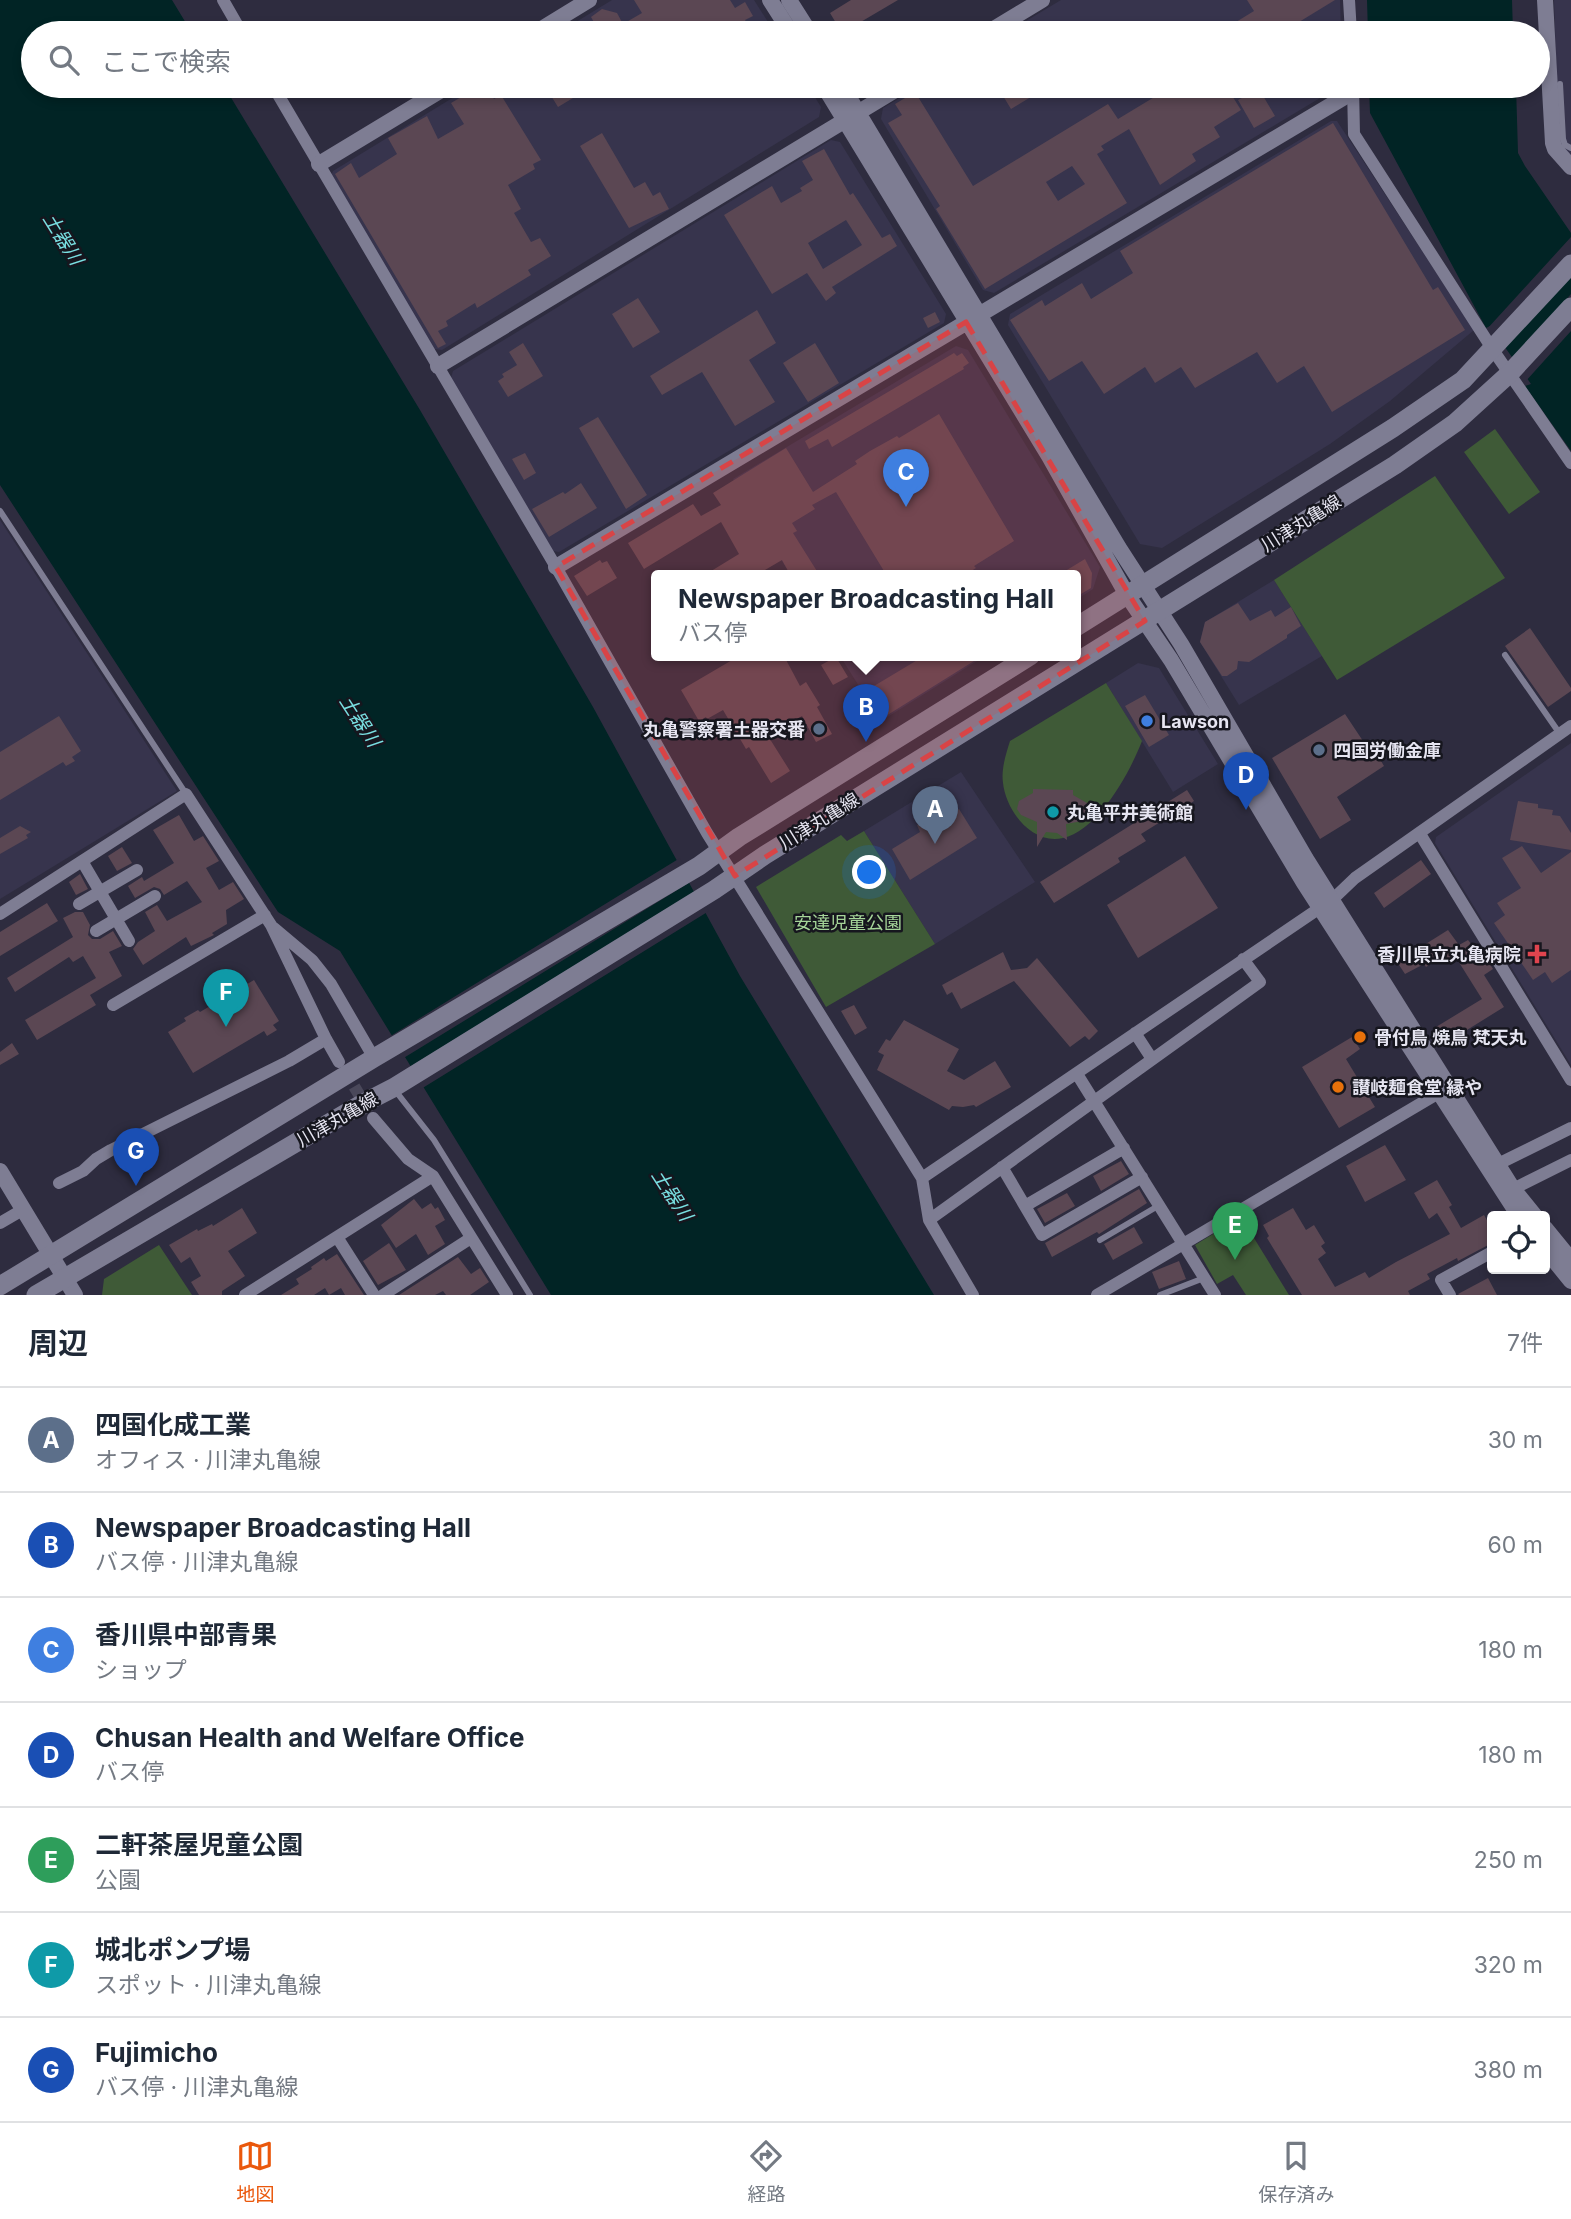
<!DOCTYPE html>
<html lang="ja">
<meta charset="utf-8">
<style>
:root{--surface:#fff;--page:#f2f2f3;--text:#1f2937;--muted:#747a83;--line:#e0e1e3;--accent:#ea580c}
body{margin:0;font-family:Inter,"Noto Sans JP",sans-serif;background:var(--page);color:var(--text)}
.controls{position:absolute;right:21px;bottom:21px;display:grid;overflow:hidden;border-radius:7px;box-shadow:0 4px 10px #0003}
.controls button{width:63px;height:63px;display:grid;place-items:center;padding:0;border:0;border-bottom:2px solid var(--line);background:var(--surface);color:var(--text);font:35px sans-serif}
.you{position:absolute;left:870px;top:873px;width:24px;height:24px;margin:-18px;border:5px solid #fff;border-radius:50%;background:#1a73e8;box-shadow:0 0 0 10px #1a73e833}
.badge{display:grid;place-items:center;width:46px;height:46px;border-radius:50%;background:var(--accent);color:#fff;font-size:23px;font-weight:700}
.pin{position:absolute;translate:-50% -58px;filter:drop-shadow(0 2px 4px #0008)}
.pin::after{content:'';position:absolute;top:37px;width:24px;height:21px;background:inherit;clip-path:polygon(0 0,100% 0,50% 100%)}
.popup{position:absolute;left:651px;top:570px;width:430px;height:91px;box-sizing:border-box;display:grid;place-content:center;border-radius:7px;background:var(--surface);filter:drop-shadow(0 2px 5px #0005);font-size:23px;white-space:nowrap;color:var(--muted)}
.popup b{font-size:26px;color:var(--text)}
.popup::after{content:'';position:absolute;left:50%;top:100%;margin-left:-14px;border:14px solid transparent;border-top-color:var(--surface)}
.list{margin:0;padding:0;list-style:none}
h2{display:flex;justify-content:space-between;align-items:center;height:91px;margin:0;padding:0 28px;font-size:30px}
h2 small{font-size:23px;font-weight:400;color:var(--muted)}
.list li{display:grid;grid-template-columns:46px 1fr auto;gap:21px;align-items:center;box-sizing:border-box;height:105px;padding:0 28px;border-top:2px solid var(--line)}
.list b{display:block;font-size:26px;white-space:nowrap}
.list p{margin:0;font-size:23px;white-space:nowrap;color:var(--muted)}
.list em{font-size:23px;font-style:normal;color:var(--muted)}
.icon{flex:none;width:38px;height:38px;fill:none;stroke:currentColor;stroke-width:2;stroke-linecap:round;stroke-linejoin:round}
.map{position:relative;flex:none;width:1571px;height:1295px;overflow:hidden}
.search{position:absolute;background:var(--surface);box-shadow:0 4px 10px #0003;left:21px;right:21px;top:21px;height:77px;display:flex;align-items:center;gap:18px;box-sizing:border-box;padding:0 24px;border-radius:38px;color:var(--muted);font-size:26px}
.sheet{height:826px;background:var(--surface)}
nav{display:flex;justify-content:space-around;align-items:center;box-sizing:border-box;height:98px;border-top:2px solid var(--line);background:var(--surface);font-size:19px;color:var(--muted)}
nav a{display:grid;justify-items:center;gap:4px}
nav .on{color:var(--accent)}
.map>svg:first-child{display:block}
.built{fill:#37344d}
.green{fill:#3f5a37}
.water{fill:#012425}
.pier{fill:#2e2c3f}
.building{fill:#5b4753;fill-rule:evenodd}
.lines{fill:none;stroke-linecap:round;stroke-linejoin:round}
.minor-tunnel{stroke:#4a485a;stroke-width:12;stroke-dasharray:12 6;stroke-linecap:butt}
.service{stroke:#7e7d93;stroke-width:6}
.minor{stroke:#7e7d93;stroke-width:12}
.tertiary{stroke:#7e7d93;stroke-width:16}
.secondary{stroke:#7e7d93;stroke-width:19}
.marked{fill:#d84446;fill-opacity:0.2;stroke:#d84446;stroke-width:5;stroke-dasharray:14 9;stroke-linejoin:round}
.shop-dot{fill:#3f7fe0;stroke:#16161e;stroke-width:2.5}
.service-dot{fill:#5c6f8a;stroke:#16161e;stroke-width:2.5}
.culture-dot{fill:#0f9aa8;stroke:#16161e;stroke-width:2.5}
.health-dot{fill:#e0444e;stroke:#16161e;stroke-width:2.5}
.food-dot{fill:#e8710a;stroke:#16161e;stroke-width:2.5}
.labels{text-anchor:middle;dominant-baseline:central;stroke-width:5;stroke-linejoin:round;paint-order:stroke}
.street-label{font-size:18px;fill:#e6e5f1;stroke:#16161e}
.poi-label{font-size:18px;font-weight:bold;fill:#e6e5f1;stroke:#16161e;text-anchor:start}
.park-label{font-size:18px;fill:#a6d599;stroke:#16161e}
.water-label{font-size:19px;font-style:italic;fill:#79e0e2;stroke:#16161e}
</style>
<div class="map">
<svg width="1571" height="1295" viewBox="0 0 1571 1295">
<rect width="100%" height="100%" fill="#2e2c3f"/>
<path class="built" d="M612 0H754L775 33H558Z
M1061 0H1340L1341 33H1006Z
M1554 0H1571V159L1559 143Z
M472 86H808L821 107 819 117 442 350 434 349 330 178 333 171Z
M920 86H1340L994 293 983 290 881 119 883 108Z
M1331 121H1337L1474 330 1390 401 1330 444 1162 548 1140 544 1008 325 1010 314Z
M831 140 840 142 946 314 944 323 559 552 553 551 451 378 453 371Z
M956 346 968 350 1100 567 1093 589 1076 600V576H791L733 479Z
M0 520 177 791 0 899Z
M1274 580 1322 656 1239 705 1200 642 1205 622Z
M840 656H985L881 721Z
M1138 663 1159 668 1218 764 1173 792 1106 683Z
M1571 743V1065L1435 843 1436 837Z
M961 772 1035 882 935 944 864 831Z"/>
<path class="green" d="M1495 429 1540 492 1509 514 1464 452Z
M1435 476 1505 578 1337 680 1274 580Z
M1106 683 1142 741C1130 772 1099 830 1063 838 1031 845 1006 810 1003 783 1001 769 1006 754 1010 741Z
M864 831 935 944 826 1007 756 887 841 835 847 841Z
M1241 1217 1289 1295H1246L1233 1275 1217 1284 1195 1245Z
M159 1245 192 1295H102L104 1279Z"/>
<path class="water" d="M0 0H172L192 33H33V86H224L420 410 593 707 740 976 934 1295H551L340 951 278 912 0 485Z
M1367 0H1512L1513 33H1368Z
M1369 86H1516L1518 153 1525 166 1571 233V451L1525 386 1531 384 1490 326 1486 328 1370 113Z"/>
<path class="pier" d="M1571 237V272L1501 349 1487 329Z
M1571 294V331L1525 382 1510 361Z
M680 858 692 881 402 1059 389 1037Z
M697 890 709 911 421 1089 408 1068Z"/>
<path class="building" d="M634 0H730L735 8 745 2 753 16 745 20 753 33H600L591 17 602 9 617 13 623 24 642 13Z
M851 0H898L842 33 830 13Z
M1247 0H1335L1281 33H1218L1254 11Z
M480 86H486L494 99 501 95 541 160 533 164 535 169 508 185 521 209 514 213 531 242 540 238 551 256 528 270 531 275 477 308 475 303 446 321 448 326 438 331 446 344 438 348 335 174 351 163 359 178 397 154 388 138 427 116 438 139 464 124 451 103Z
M545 86H593L558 107Z
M997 86H1049L1011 109Z
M1163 86H1226L1241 110 1214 127 1220 137 1192 154 1196 161 1160 185 1129 129 1101 146 1104 150 1097 154 1127 203 985 289 936 209 940 206 888 123 902 115 895 104 915 92 973 186 1108 104 1118 119 1166 90ZM1072 166 1085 184 1058 201 1046 182Z
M1259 89 1275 116 1254 128 1238 100Z
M1333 123 1433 290 1438 287 1465 330 1332 412 1304 366 1277 383 1257 352 1195 388 1181 367 1155 383 1145 367 1104 394 1082 361 1049 381 1010 320 1042 300 1045 306 1082 283 1091 299 1133 273 1120 251Z
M602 133 634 188 645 182 653 196 660 192 669 209 629 228 580 146Z
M824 149 850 195 853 193 882 238 890 234 897 246 832 287 836 293 826 301 807 273 772 294 724 215 772 186 781 203 802 191 800 188 813 180 802 161ZM846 220 862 245 823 269 808 243Z
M638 298 660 332 633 348 612 314Z
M757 310 776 343 749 360 775 402 735 426 702 372 662 395 650 376Z
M935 312 940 322 928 328 923 318Z
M523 343 543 376 508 397 498 381 504 377 502 374 517 365 509 352Z
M815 343 839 383 808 402 783 363Z
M954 353 957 356 962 353 969 363 963 367 964 369 832 447 828 439 809 449 805 441Z
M939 414 1014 541 974 566 976 568 963 576H887L836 492 812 505 815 509 792 523 797 531 793 533 820 576H791L782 560 755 576H703L739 554 721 522 644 569 628 543 693 504 701 516 721 505 713 493 786 448 813 492 857 464 855 461 870 451 897 436 899 438Z
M598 417 647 495 626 509 579 428Z
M525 453 536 473 524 480 512 459Z
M581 483 597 508 549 537 532 509 563 492 565 494Z
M1085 559 1092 573 1091 588 1076 597V576H1057Z
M600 560 602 563 607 561 617 578 587 596 574 576Z
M1238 603 1250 621 1271 610 1275 617 1291 607 1301 626 1287 635V638L1249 662 1238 661 1237 669 1227 676H1222L1200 642 1205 622Z
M1530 628 1571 688V691L1548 707 1505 646Z
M739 656H784L800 686 806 682 820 705 817 707 832 734 816 742 802 716 768 736 790 771 771 783 749 747 746 749 723 710 707 719 706 717 699 721 681 690Z
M924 656H982L881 719 864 692Z
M836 657 848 677 833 685 821 665Z
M1145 695 1169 735 1149 747 1125 706Z
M1345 714 1367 747 1371 744 1384 766 1337 797 1351 820 1320 839 1272 758Z
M59 716 81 751 72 757 75 761 66 766 63 762 0 800V752Z
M1033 789 1073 790V795L1087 803 1089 812 1086 817 1077 822 1066 824 1067 840 1057 833 1046 832 1037 847V822L1021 815 1017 809 1019 801 1033 793Z
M1187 790 1194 801 1141 834 1146 841 1118 858 1120 862 1054 903 1040 882Z
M1518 801 1538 804V808L1553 810 1552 815 1560 816 1571 833V850L1510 840Z
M959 809 977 838 910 880 892 849 920 832 917 825 929 817 934 824Z
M179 815 194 841 203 836 219 861 206 868 219 890 233 882 244 899 226 910 227 924 212 933 214 935 191 946 186 937 143 965 133 949 138 942 155 931 145 912 157 905 167 921 202 902 187 881 164 895 160 889 154 887 135 898 128 886 142 877 144 881 174 863 153 830Z
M20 826 31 832 26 835 28 838 0 854V838Z
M1522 846 1541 873 1571 852V970L1552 983 1545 972 1533 980 1494 923 1505 915 1497 903 1521 888 1502 858Z
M122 847 132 863 117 871 108 856Z
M1185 856 1218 908 1138 958 1107 905Z
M1421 860 1431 874 1384 908 1374 893Z
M80 874 88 889 76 895 69 882Z
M47 903 58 921 0 956V932Z
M75 912H83L90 925 88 935 92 939H100L113 931 122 946 109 952 122 976 90 995 96 1005 37 1040 25 1020 96 978 83 956 73 962 69 957 15 992 7 978 73 937 63 918Z
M1448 930 1459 945 1468 940 1472 945 1476 943 1493 969 1484 975 1504 1007 1446 1043 1436 1027 1482 999 1455 956 1440 964 1437 960 1426 967 1424 964 1405 974 1397 962Z
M1003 952 1011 970 1027 968 1037 958 1098 1031 1089 1040 1085 1036 1070 1047 1014 981 961 1009 952 992 947 995 942 985Z
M254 980 279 1021 273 1025 277 1030 267 1036 264 1031 193 1073 168 1032 186 1021 184 1018 198 1010 200 1012Z
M854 1005 867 1028 855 1035 841 1011Z
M904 1020 959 1049 947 1071 964 1080 995 1061 1011 1087 976 1107 974 1105 963 1107 952 1106 949 1110 877 1070 884 1055 878 1052 886 1039 890 1041Z
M1352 1037 1360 1049 1346 1059 1375 1107 1339 1128 1302 1067Z
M12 1043 19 1054 0 1065V1052Z
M1385 1145 1406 1180 1365 1202 1346 1166Z
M1121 1161 1129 1174 1101 1191 1093 1176Z
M1437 1180 1452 1205 1449 1207 1461 1228 1484 1215 1492 1229V1243L1458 1261 1457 1258 1427 1274 1430 1279 1408 1291 1410 1295H1302L1267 1238 1269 1236 1263 1225 1293 1208 1306 1230 1314 1225 1325 1243 1321 1246 1326 1253 1318 1259 1335 1287 1365 1272 1369 1278 1396 1262 1450 1234 1437 1213 1429 1219 1414 1193Z
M1139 1189 1147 1203 1099 1234 1097 1232 1052 1257 1045 1243Z
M1067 1193 1075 1206 1045 1223 1037 1209Z
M414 1199 422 1209 431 1203 435 1209 438 1207 445 1220 435 1226 445 1244 428 1255 416 1234 396 1248 381 1225Z
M242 1208 257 1233 228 1251 245 1276 222 1291V1295H199L191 1282 201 1276 190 1257 181 1263 169 1245 197 1229 198 1231 212 1224 213 1226Z
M1134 1227 1143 1243 1113 1260 1104 1244Z
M389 1243 406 1270 378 1285 363 1261Z
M337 1254 364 1295H345L341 1288 329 1295 325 1288 314 1295H281L299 1284 296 1279 312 1269 311 1267 324 1258 326 1261Z
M458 1257 471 1274 480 1268 489 1282 470 1295H446L443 1291 435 1295H399Z
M1179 1261 1186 1279 1159 1289 1152 1272Z
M1488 1278 1497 1295H1459L1458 1294Z"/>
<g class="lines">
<path class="minor-tunnel" d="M345 1071 373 1118"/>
<path class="service" d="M1560 84 1563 139 1565 145 1571 148
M0 511 186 794
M1505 655 1560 734
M394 1089 434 1140 530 1295
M1100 1240 1158 1206
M1160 1295 1204 1278"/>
<path class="minor" d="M223 0 242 33
M1349 0 1351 33
M273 86 556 567 707 833 922 1178 929 1220 973 1295
M1353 86 1354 134 1493 350 1571 463
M1420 834 1571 1080
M82 861 129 941
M79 904 137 870
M0 914 186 794 271 925 326 1039 339 1062
M274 928 312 960 331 984 374 1058
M96 931 155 896
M113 1005 265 915
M1135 1033 1152 1059
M1077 1074 1215 1295
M373 1118 408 1159 433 1176 507 1295
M1002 1167 1042 1235 1142 1177
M1490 1168 1571 1128
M922 1178 1333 899 1355 878 1571 726
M59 1183 83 1171 96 1159 111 1150 289 1061 326 1039
M1505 1193 1571 1160
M1025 1206 1124 1148
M929 1220 1260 982 1243 959
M0 1223 24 1209
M337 1237 374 1295
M245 1295 433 1176
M383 1295 471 1238
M1097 1295 1447 1088
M1450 1295 1441 1280 1492 1252"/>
<path class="tertiary" d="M770 0 791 33
M789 0 810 33
M1545 0 1553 143 1555 149 1571 167
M535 33 589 0
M987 33 1042 0
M824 86 1049 456 1127 595 1171 660 1304 883 1519 1216
M842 86 1119 548 1181 644 1306 859 1513 1189 1535 1216
M319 164 448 86
M438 366 902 86
M556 567 1353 92
M0 1171 75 1295
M1545 1228 1571 1260
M1545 1249 1571 1281"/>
<path class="secondary" d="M1076 627 1393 428 1463 380 1571 264
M0 1286 374 1058 699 866 739 837 1030 656
M36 1295 360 1105 393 1088 714 890 765 855 1395 465 1455 423 1510 373 1571 307"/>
</g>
<path class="marked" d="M966 322 1145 621 735 876 556 567Z"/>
<circle class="shop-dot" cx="1147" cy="721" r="7"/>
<g class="service-dot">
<circle cx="819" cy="729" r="7"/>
<circle cx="1319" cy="750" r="7"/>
</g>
<circle class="culture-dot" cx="1053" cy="812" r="7"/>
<path class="health-dot" d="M1533.5 943.5h7v7h7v7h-7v7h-7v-7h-7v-7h7z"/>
<g class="food-dot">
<circle cx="1360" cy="1037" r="7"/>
<circle cx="1338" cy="1087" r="7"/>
</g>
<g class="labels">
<g class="street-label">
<text transform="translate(1301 523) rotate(-32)">川津丸亀線</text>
<text transform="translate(819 821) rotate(-32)">川津丸亀線</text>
<text transform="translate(337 1119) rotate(-30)">川津丸亀線</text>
</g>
<g class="poi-label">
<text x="1161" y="721">Lawson</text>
<text x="805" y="729" text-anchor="end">丸亀警察署土器交番</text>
<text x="1333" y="750">四国労働金庫</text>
<text x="1067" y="812">丸亀平井美術館</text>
<text x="1521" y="954" text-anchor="end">香川県立丸亀病院</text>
<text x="1374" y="1037">骨付鳥 焼鳥 梵天丸</text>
<text x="1352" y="1087">讃岐麺食堂 縁や</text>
</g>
<g class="park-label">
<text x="848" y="922">安達児童公園</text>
</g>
<g class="water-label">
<text transform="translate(63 239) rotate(58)">土器川</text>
<text transform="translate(360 721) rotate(57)">土器川</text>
<text transform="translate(672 1195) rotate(57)">土器川</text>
</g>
</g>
</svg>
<div class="controls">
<button><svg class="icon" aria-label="locate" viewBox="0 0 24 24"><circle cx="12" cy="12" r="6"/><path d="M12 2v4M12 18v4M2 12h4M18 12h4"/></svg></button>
</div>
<div class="you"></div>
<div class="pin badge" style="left:935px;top:844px;background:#5c6f8a">A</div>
<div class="pin badge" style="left:866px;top:742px;background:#1a4fb4">B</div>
<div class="popup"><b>Newspaper Broadcasting Hall</b>バス停</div>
<div class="pin badge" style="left:906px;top:507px;background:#3f7fe0">C</div>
<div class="pin badge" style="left:1246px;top:810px;background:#1a4fb4">D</div>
<div class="pin badge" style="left:1235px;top:1260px;background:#2e9e5b">E</div>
<div class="pin badge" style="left:226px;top:1027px;background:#0f9aa8">F</div>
<div class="pin badge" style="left:136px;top:1186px;background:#1a4fb4">G</div>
<div class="search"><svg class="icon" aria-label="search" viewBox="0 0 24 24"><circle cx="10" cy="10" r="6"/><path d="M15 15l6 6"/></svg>ここで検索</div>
</div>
<section class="sheet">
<h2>周辺<small>7件</small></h2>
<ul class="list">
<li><span class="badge" style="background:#5c6f8a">A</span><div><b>四国化成工業</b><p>オフィス · 川津丸亀線</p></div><em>30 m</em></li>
<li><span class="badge" style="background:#1a4fb4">B</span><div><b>Newspaper Broadcasting Hall</b><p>バス停 · 川津丸亀線</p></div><em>60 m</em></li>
<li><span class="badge" style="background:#3f7fe0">C</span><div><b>香川県中部青果</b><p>ショップ</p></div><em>180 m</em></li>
<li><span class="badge" style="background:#1a4fb4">D</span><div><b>Chusan Health and Welfare Office</b><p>バス停</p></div><em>180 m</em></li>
<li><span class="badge" style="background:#2e9e5b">E</span><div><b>二軒茶屋児童公園</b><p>公園</p></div><em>250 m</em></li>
<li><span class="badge" style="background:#0f9aa8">F</span><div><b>城北ポンプ場</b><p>スポット · 川津丸亀線</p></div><em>320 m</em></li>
<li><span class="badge" style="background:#1a4fb4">G</span><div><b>Fujimicho</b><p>バス停 · 川津丸亀線</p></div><em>380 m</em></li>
</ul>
</section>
<nav>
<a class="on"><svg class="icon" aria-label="map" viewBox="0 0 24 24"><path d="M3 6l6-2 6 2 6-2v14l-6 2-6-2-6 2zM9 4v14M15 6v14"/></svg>地図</a>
<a><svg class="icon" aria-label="directions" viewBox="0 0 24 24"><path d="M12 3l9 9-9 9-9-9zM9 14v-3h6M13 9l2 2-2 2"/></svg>経路</a>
<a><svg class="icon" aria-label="saved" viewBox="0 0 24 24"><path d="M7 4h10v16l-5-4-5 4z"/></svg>保存済み</a>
</nav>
